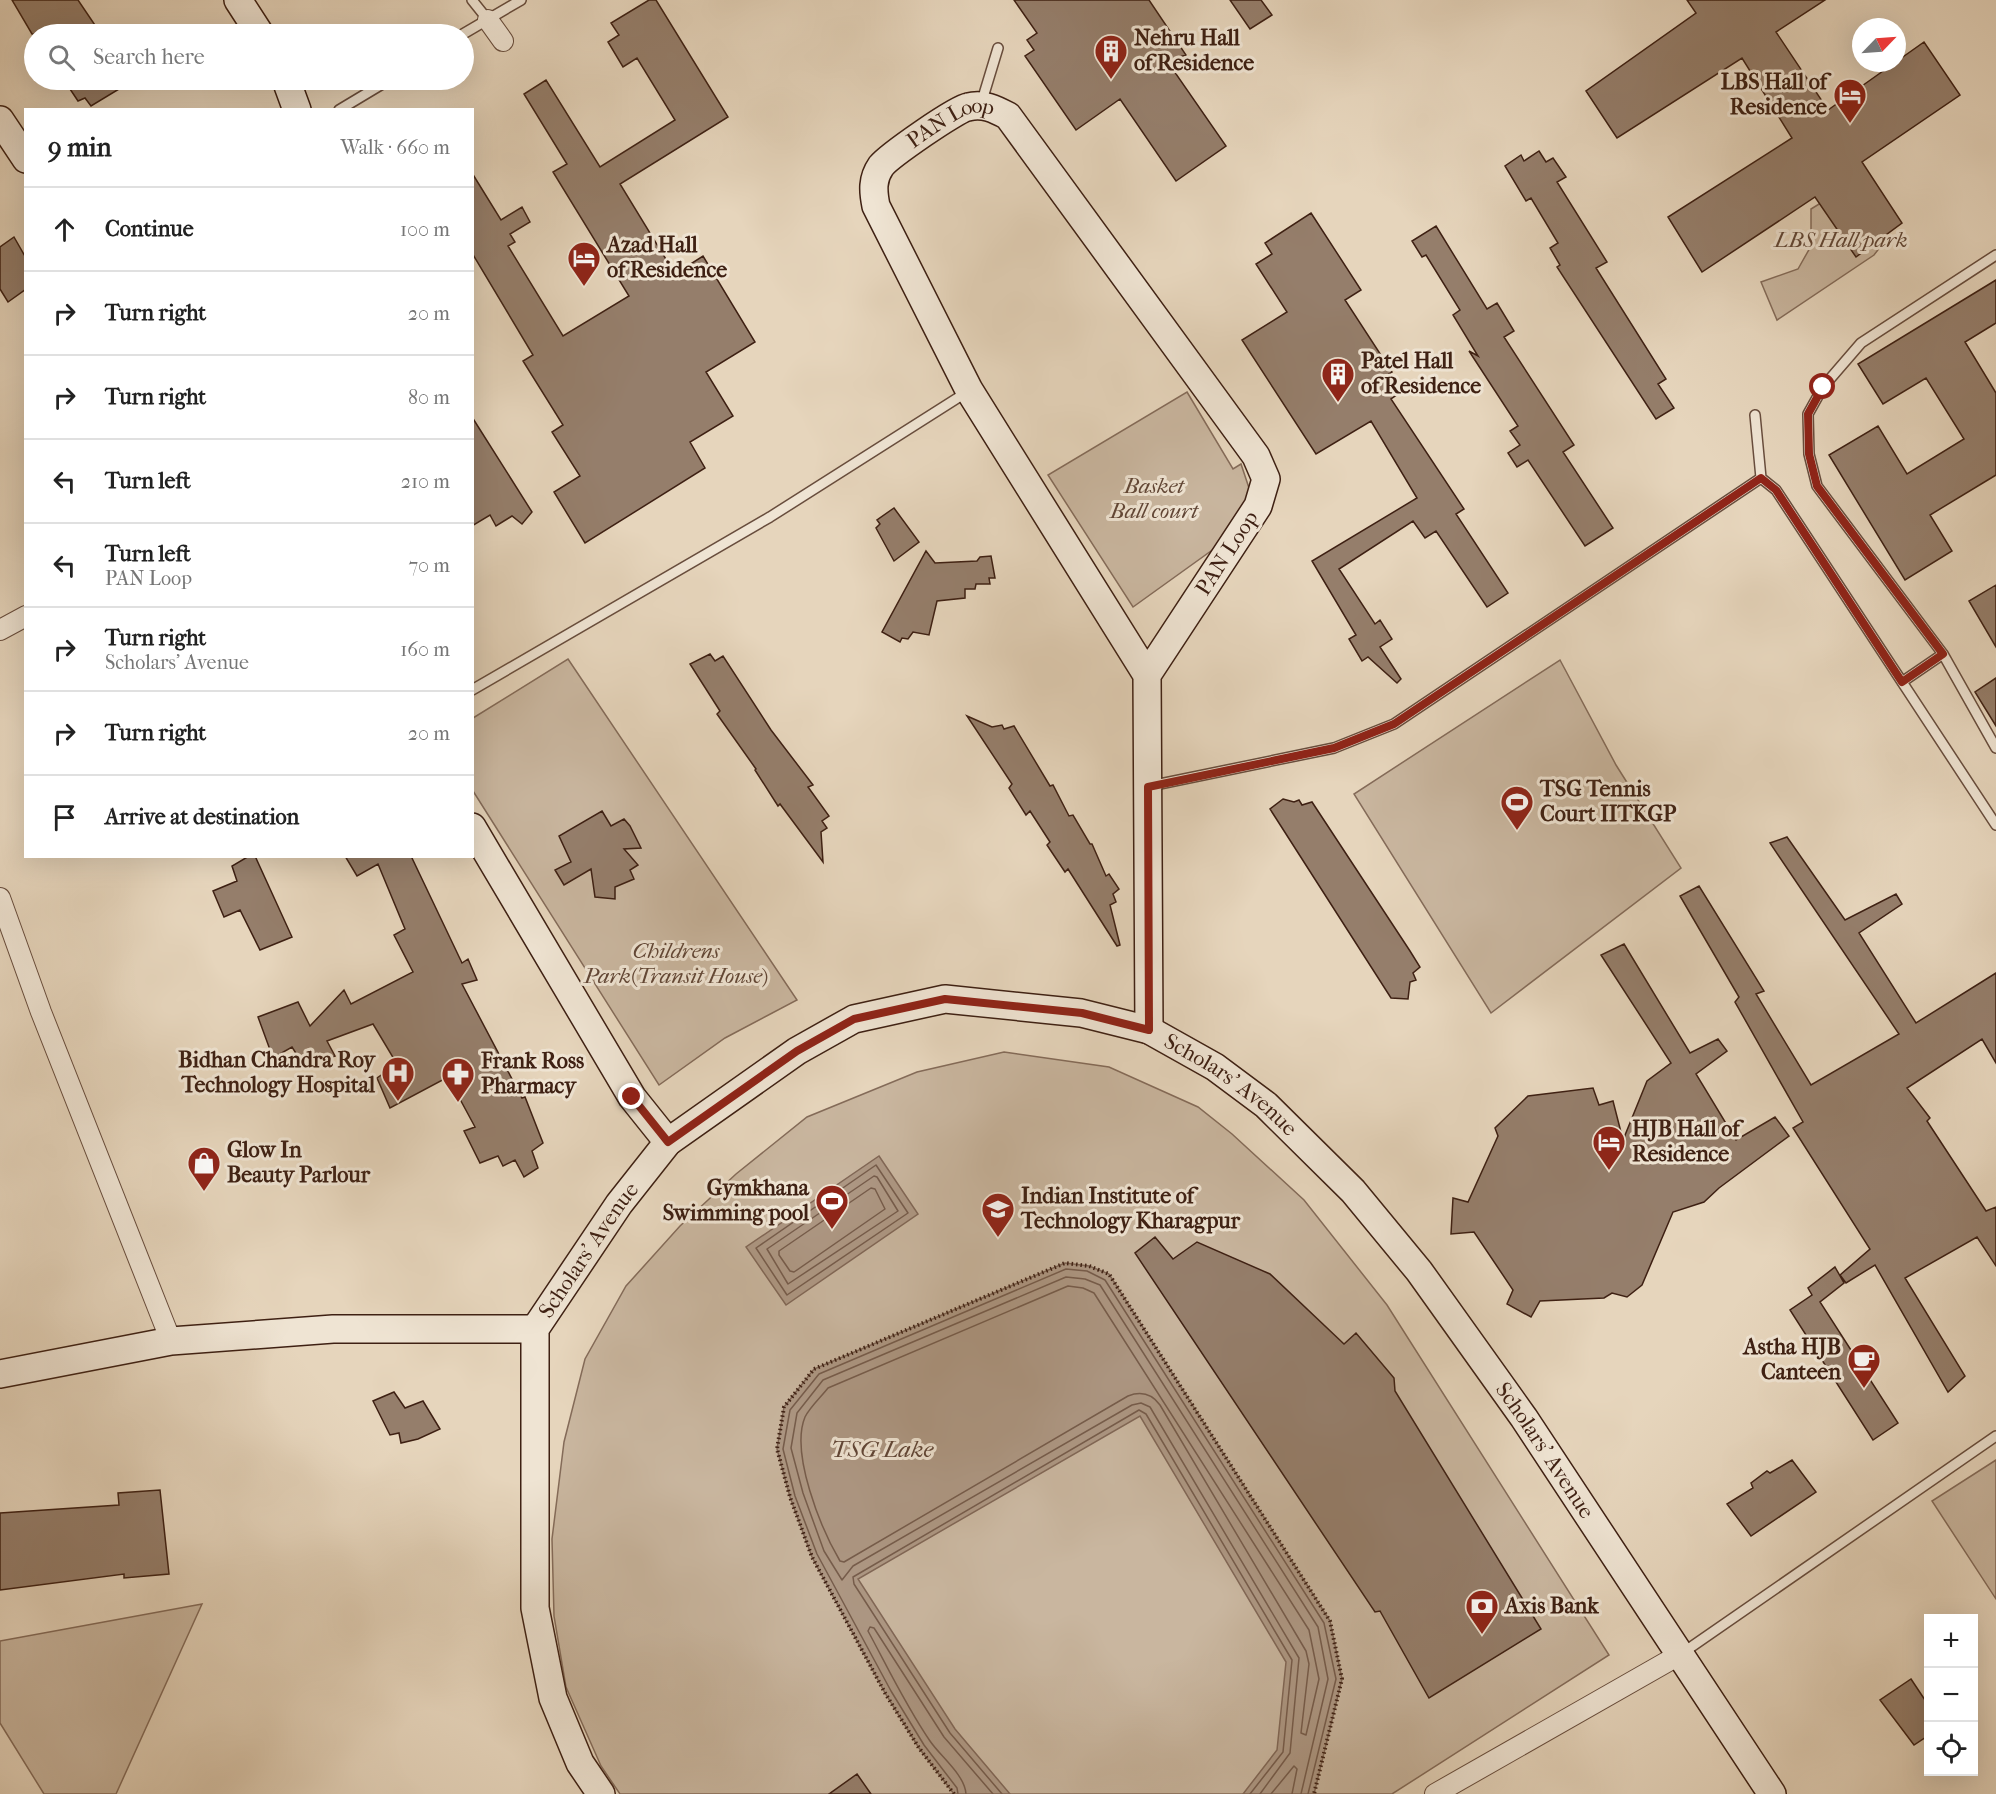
<!DOCTYPE html>
<meta charset="utf-8">
<style>
:root{--surface:#fff;--page:#f2f2f2;--text:#222;--muted:#767676;--line:#e0e0e0}
body{margin:0;font-family:"IM FELL French Canon",serif;background:var(--page);color:var(--text)}
.controls{position:absolute;right:18px;bottom:18px;display:grid;overflow:hidden;border-radius:0px;box-shadow:0 6px 24px #0002}
.controls button{width:54px;height:54px;display:grid;place-items:center;padding:0;border:0;border-bottom:2px solid var(--line);background:var(--surface);color:var(--text);font:30px sans-serif}
.compass{position:absolute;left:1852px;top:18px;width:54px;height:54px;border-radius:50%;background:var(--surface);box-shadow:0 6px 24px #0002;rotate:65deg}
.stop{position:absolute;width:18px;height:18px;margin:-14px;border:4px solid #8f2418;border-radius:50%;background:#fff}
.stop.end{background:#8f2418;border-color:#fff;box-shadow:0 2px 6px #0008}
.list{margin:0;padding:0;list-style:none}
h2{display:flex;justify-content:space-between;align-items:center;height:78px;margin:0;padding:0 24px;font-size:26px}
h2 small{font-size:20px;font-weight:400;color:var(--muted)}
.list li{display:grid;grid-template-columns:39px 1fr auto;gap:18px;align-items:center;box-sizing:border-box;height:84px;padding:0 24px;border-top:2px solid var(--line)}
.list b{display:block;font-size:22px;white-space:nowrap}
.list p{margin:0;font-size:20px;white-space:nowrap;color:var(--muted)}
.list em{font-size:20px;font-style:normal;color:var(--muted)}
.icon{flex:none;width:33px;height:33px;fill:none;stroke:currentColor;stroke-width:2;stroke-linecap:round;stroke-linejoin:round}
.map{position:relative;flex:none;width:1996px;height:1794px;overflow:hidden}
.search{position:absolute;background:var(--surface);box-shadow:0 6px 24px #0002;left:24px;top:24px;width:450px;height:66px;display:flex;align-items:center;gap:15px;box-sizing:border-box;padding:0 21px;border-radius:33px;color:var(--muted);font-size:22px}
.panel{position:absolute;background:var(--surface);box-shadow:0 6px 24px #0002;left:24px;top:108px;width:450px;height:750px;border-radius:0px}
.map>svg:first-child{display:block}
.green{fill:#c9b69f;stroke:#846b59;stroke-width:1.5}
.water{fill:#ad9783;stroke:#816756;stroke-width:1.5}
.lines{fill:none;stroke-linecap:round;stroke-linejoin:round}
.shore{stroke:#765c4b;stroke-width:1.5}
.building{fill:#957e6b;stroke:#3e2013;stroke-width:1.5}
.lane-casing{stroke:#684d3d;stroke-width:12}
.street-casing{stroke:#684d3d;stroke-width:22}
.secondary-casing{stroke:#3e2013;stroke-width:30}
.path{stroke:#3e2013;stroke-width:4;stroke-dasharray:1.5 3;stroke-linecap:butt}
.lane{stroke:#efe4d3;stroke-width:9}
.street{stroke:#efe4d3;stroke-width:20}
.secondary{stroke:#efe4d3;stroke-width:27}
.route{stroke:#8f2418;stroke-width:8}
.labels{text-anchor:middle;dominant-baseline:central;stroke-width:6;stroke-linejoin:round;paint-order:stroke}
.poi-label{font-size:22px;font-weight:bold;fill:#3e2013;stroke:#efe4d3;text-anchor:start}
.street-label{font-size:22px;fill:#3e2013;stroke:#efe4d3}
.park-label{font-size:22px;font-style:italic;fill:#614636;stroke:#efe4d3}
.water-label{font-size:24px;font-style:italic;fill:#5f4435;stroke:#efe4d3}
</style>
<div class="map">
<svg width="1996" height="1794" viewBox="0 0 1996 1794">
<rect width="100%" height="100%" fill="#e6d5bc"/>
<filter id="stains"><feTurbulence type="fractalNoise" baseFrequency=".00333" numOctaves="4"/><feColorMatrix values="0 0 0 0 .2 0 0 0 0 .09 0 0 0 0 .02 0 0 0 .5 -.17"/></filter>
<radialGradient id="worn" r=".72"><stop offset=".6" stop-color="#630" stop-opacity="0"/><stop offset="1" stop-color="#630" stop-opacity=".3"/></radialGradient>
<path class="green" d="M1845 188 1881 246 1874 255 1777 320 1761 282 1798 269 1811 246V209Z
M1187 392 1233 469 1241 464 1252 497 1229 538 1133 607 1048 475Z
M568 659 797 1000 725 1038 659 1085 473 791V718Z
M1560 660 1616 765 1681 868 1491 1013 1354 794Z
M1004 1052 1109 1067 1198 1107 1232 1134 1304 1200 1387 1305 1609 1655 1392 1794H620L601 1766 566 1687 554 1616 552 1539 564 1442 585 1359 626 1286 680 1226 736 1174 807 1117 917 1072Z
M1996 1460V1599L1932 1501Z
M202 1604 116 1794H44L0 1723V1641Z"/>
<path class="water" d="M879 1156 918 1214 786 1305 746 1247Z
M1065 1263 1089 1266 1109 1274 1330 1621 1342 1679 1314 1794H1243L1277 1750 1286 1662 1140 1416 858 1579 955 1729 1010 1794H954L919 1748 885 1693 812 1557 790 1497 777 1449 784 1407 814 1369Z"/>
<g class="lines">
<path class="shore" d="M876 1165 908 1213 787 1295 756 1248Z
M874 1176 877 1177 898 1211 788 1284 767 1249Z
M871 1188 875 1189 885 1209 794 1272 790 1271 779 1255V1251Z
M1068 1286 1083 1288 1094 1293 1309 1630 1319 1679 1306 1735 1301 1733 1309 1664 1306 1651 1160 1405C1152 1394 1141 1391 1128 1396L844 1562 840 1561C821 1529 790 1453 805 1417 810 1407 821 1397 828 1388Z
M958 1794 957 1788 924 1745 891 1691 817 1554 795 1496 783 1449 790 1410 819 1374 1066 1269 1087 1271 1105 1280 1324 1623 1336 1679 1308 1794
M966 1794C965 1775 940 1756 930 1741 906 1706 888 1668 868 1631L870 1627 874 1628 944 1737 993 1794
M1002 1794 950 1733 854 1584 853 1577 1139 1410 1146 1414 1292 1660 1283 1752 1250 1794
M1260 1794 1290 1753 1299 1658 1150 1407 1141 1403 1132 1405 853 1566 842 1580 824 1551 803 1493 791 1448 797 1413 823 1380 1066 1277 1085 1279 1100 1285 1318 1627 1328 1679 1301 1794
M1271 1794 1294 1766 1297 1769 1292 1794"/>
</g>
<path class="building" d="M12 0H78L101 34H32Z
M649 0H656L728 117 620 184 675 274 703 256 755 342 706 372 733 416 690 442 705 468 585 543 554 492 580 476 552 432 563 425 523 361 533 355 472 253V173L501 220 522 207 530 222 510 234 515 242 508 246 563 336 629 296 553 172 567 164 524 94 546 80 600 167 675 120 637 58 623 67 608 42 619 35 611 23Z
M1014 0H1149L1186 55 1167 61 1226 146 1176 181 1120 99 1076 130 1025 56 1034 50 1027 40 1037 33Z
M1230 0H1261L1272 15 1250 29Z
M1687 0H1825L1776 32 1828 110 1924 42 1960 95 1862 162 1902 223 1856 257 1815 197 1702 272 1668 217 1792 138 1742 58 1617 138 1586 91 1696 13Z
M64 80H134L91 106 85 98 78 101Z
M1539 151 1546 162 1553 158 1566 177 1557 182 1607 262 1596 268 1666 379 1658 384 1674 408 1656 419 1557 267 1560 265 1550 248 1558 243 1531 198 1526 201 1505 166 1521 155 1524 161Z
M1311 213 1361 290 1345 300 1392 372 1389 374 1401 392 1391 399 1464 509 1456 514 1508 593 1487 607 1436 531 1425 538 1413 521 1339 569 1375 624 1380 620 1392 639 1380 647 1401 679 1397 683 1368 657 1362 661 1349 639 1356 635 1312 561 1417 498 1371 421 1316 454 1242 340 1287 312 1256 264 1272 254 1265 243Z
M1436 226 1487 309 1497 303 1514 331 1504 337 1574 445 1563 452 1613 528 1585 546 1528 460 1517 467 1508 453 1520 445 1510 431 1518 426 1469 351 1478 356 1453 315 1460 310 1426 255 1422 257 1412 241Z
M14 237 26 258V289L8 302 0 289V247Z
M1996 280V323L1965 342 1996 393V475L1930 515 1952 551 1905 580 1829 455 1878 426 1907 474 1964 439 1926 378 1883 404 1858 364Z
M472 417 532 512 522 524 512 516 496 526 490 515 472 526Z
M894 508 919 542 894 561 876 528 880 524 877 520Z
M926 551 935 563 977 561 980 557 991 556 995 578H989L990 584H976L975 589H965V598L937 601 929 635 913 632 908 639 902 638 900 642 882 632Z
M1996 585V647L1969 601Z
M710 654 715 661 723 656 771 730 813 785 808 787 829 816 822 821 827 828 821 832 823 862 780 804 778 806 755 770 756 769 717 714 720 711 690 664Z
M1996 678V726L1975 692Z
M967 716 992 727 1002 725 1004 729 1014 726 1050 786 1053 785 1069 816 1073 815 1090 844H1092L1106 876 1109 874 1119 889 1113 894 1116 902 1110 905 1120 945 1117 946 1068 869 1065 872 1047 845 1050 842 1030 811 1026 815 1009 788 1012 784Z
M1283 799 1294 802 1299 800 1302 805 1312 802 1410 951 1420 967 1413 973 1416 980 1410 982 1408 999 1391 998 1270 809Z
M602 811 611 826 624 819 630 826 641 848 624 849 638 865 630 870 634 879 615 887V899L595 897 591 869 564 885 555 870 571 862 559 836Z
M1787 837 1845 920 1896 894 1902 904 1859 933 1916 1023 1996 973V1063L1982 1039 1907 1088 1930 1118 1927 1121 1986 1211 1996 1207V1266L1977 1237 1905 1278 1965 1376 1948 1392 1875 1265 1846 1283 1840 1275 1870 1249 1793 1128 1803 1122 1735 1002 1739 997 1680 896 1699 886 1764 991 1756 994 1811 1085 1899 1034 1770 843Z
M249 856H255L292 937 260 950 240 910 224 917 213 891 237 881 232 866Z
M345 856H411L462 963 468 959 477 980 462 984 522 1098 525 1097 543 1143 532 1151 538 1168 524 1177 515 1160 503 1166 498 1156 480 1163 464 1131 475 1127 448 1077 390 1108 377 1078 397 1064 373 1024 327 1041 335 1056 311 1064 306 1055 299 1058 292 1047 273 1058 258 1017 298 1002 310 1026 344 990 351 1004 413 972 394 935 405 929 378 864 357 876Z
M1624 944 1690 1053 1718 1039 1727 1051 1696 1074 1736 1140 1775 1117 1789 1136 1719 1188 1704 1202 1673 1212 1642 1285 1627 1297 1612 1293 1604 1298 1540 1301 1531 1317 1507 1304 1513 1290 1474 1232 1451 1234 1453 1198 1468 1202 1498 1136 1495 1128 1528 1096 1593 1088 1599 1105 1613 1101 1623 1140 1647 1081 1671 1063 1601 955Z
M1155 1237 1173 1259 1197 1242 1270 1274 1344 1344 1356 1333 1394 1378 1395 1391 1541 1629 1429 1698 1380 1611 1375 1612 1135 1253Z
M1835 1267 1844 1283 1820 1302 1898 1423 1873 1440 1790 1310 1812 1295 1808 1288Z
M394 1392 405 1408 423 1401 440 1429 418 1439 401 1443 399 1433 390 1435 373 1401Z
M1792 1460 1816 1492 1751 1536 1727 1504 1753 1488 1751 1483 1767 1471 1770 1473Z
M160 1490 169 1574 124 1578V1574L0 1590V1513L119 1505 118 1493Z
M1911 1679 1929 1706V1735L1914 1745 1880 1700Z
M857 1774 871 1794H829Z"/>
<g class="lines">
<defs>
<path id="lane" d="M472 0 488 20
M463 34 521 0
M981 104 998 48
M339 110 389 80
M1996 255 1861 343 1823 387 1808 414 1809 454 1817 486 1943 654 1996 748
M1755 415 1761 478 1776 490 1996 825
M1902 682 1943 654
M472 690 770 517 967 392
M1150 786 1334 748 1394 724 1761 478
M1681 1654 1996 1436"/>
<path id="street" d="M488 20 503 41
M0 630 26 616
M0 898 41 1012 171 1341
M1435 1794 1679 1655"/>
<g id="secondary">
<path d="M238 0 260 34"/>
<path d="M286 80 297 110"/>
<path d="M0 120 26 159"/>
<path id="s1" d="M1147 675 969 390 876 206C873 191 872 179 881 166 889 156 956 109 968 107 983 103 995 109 1008 116L1256 456 1266 479 1258 506 1147 675 1149 1030"/>
<path d="M472 827 632 1097 668 1142"/>
<path d="M0 1374 171 1341 333 1329H535"/>
<path id="s2" d="M601 1794 580 1763 553 1698 535 1608V1329L619 1204 668 1142 797 1051 854 1019 945 999 1081 1013 1149 1030 1215 1067 1266 1105 1353 1191 1419 1271 1524 1418 1772 1794"/>
</g>
</defs>
<use href="#lane" class="lane-casing"/>
<use href="#street" class="street-casing"/>
<use href="#secondary" class="secondary-casing"/>
<path class="path" d="M954 1794 919 1748 885 1693 812 1557 790 1497 777 1449 784 1407 814 1369 1065 1263 1089 1266 1109 1274 1330 1621 1342 1679 1314 1794"/>
<use href="#lane" class="lane"/>
<use href="#street" class="street"/>
<use href="#secondary" class="secondary"/>
</g>
<g class="lines">
<path class="route" d="M632 1097 668 1142 797 1051 854 1019 945 999 1082 1013 1149 1030 1148 787 1334 748 1394 724 1761 478 1776 490 1902 682 1943 654 1817 486 1809 454 1808 414 1823 387"/>
</g>
<defs>
<symbol id="building-pin" viewBox="-11 -11 22 30"><path d="M0 17L-7.5 6A9.5 9.5 0 1 1 7.5 6Z" fill="#8f2418" stroke="#efe4d3"/><path d="M-4-6H4V6H1V3H-1V6H-4ZM-2.5-4.3h1.7v1.8h-1.7ZM.8-4.3h1.7v1.8H.8ZM-2.5-1h1.7V.8h-1.7ZM.8-1h1.7V.8H.8Z" fill="#fff"/></symbol>
<symbol id="hotel-pin" viewBox="-11 -11 22 30"><path d="M0 17L-7.5 6A9.5 9.5 0 1 1 7.5 6Z" fill="#8f2418" stroke="#efe4d3"/><path d="M-6-4.5h1.5V1H6V5H4.5V3h-9V5H-6ZM-4 0a1.8 1.8 0 1 1 3.6 0ZM.5 0V-2.5h3Q6-2.5 6 0Z" fill="#fff"/></symbol>
<symbol id="stadium-pin" viewBox="-11 -11 22 30"><path d="M0 17L-7.5 6A9.5 9.5 0 1 1 7.5 6Z" fill="#8f2418" stroke="#efe4d3"/><path d="M0-5a6.5 5 0 1 0 0 10a6.5 5 0 1 0 0-10ZM-3.5-1.8h7v3.6h-7Z" fill="#fff"/></symbol>
<symbol id="hospital-pin" viewBox="-11 -11 22 30"><path d="M0 17L-7.5 6A9.5 9.5 0 1 1 7.5 6Z" fill="#8f2418" stroke="#efe4d3"/><path d="M-5-5h3v3.5h4V-5h3V5h-3V1.5h-4V5h-3Z" fill="#fff"/></symbol>
<symbol id="pharmacy-pin" viewBox="-11 -11 22 30"><path d="M0 17L-7.5 6A9.5 9.5 0 1 1 7.5 6Z" fill="#8f2418" stroke="#efe4d3"/><path d="M-2-6h4v4h4v4h-4v4h-4v-4h-4v-4h4Z" fill="#fff"/></symbol>
<symbol id="shop-pin" viewBox="-11 -11 22 30"><path d="M0 17L-7.5 6A9.5 9.5 0 1 1 7.5 6Z" fill="#8f2418" stroke="#efe4d3"/><path d="M-5-2.5h2.3a2.7 3.5 0 0 1 5.4 0H5L5.5 6h-11ZM-1.5-2.5h3a1.5 2.3 0 0 0-3 0Z" fill="#fff"/></symbol>
<symbol id="university-pin" viewBox="-11 -11 22 30"><path d="M0 17L-7.5 6A9.5 9.5 0 1 1 7.5 6Z" fill="#8f2418" stroke="#efe4d3"/><path d="M0-5L7-2L0 1L-7-2ZM-4 1L0 2.5L4 1V4Q0 6-4 4Z" fill="#fff"/></symbol>
<symbol id="cafe-pin" viewBox="-11 -11 22 30"><path d="M0 17L-7.5 6A9.5 9.5 0 1 1 7.5 6Z" fill="#8f2418" stroke="#efe4d3"/><path d="M-5.5-4.5H6V0H3Q3 3.5 0 3.5H-2.5Q-5.5 3.5-5.5 0ZM3-3.2v2h1.7v-2ZM-6 4.5H4V6H-6Z" fill="#fff"/></symbol>
<symbol id="bank-pin" viewBox="-11 -11 22 30"><path d="M0 17L-7.5 6A9.5 9.5 0 1 1 7.5 6Z" fill="#8f2418" stroke="#efe4d3"/><path d="M-6-4H6V4H-6ZM0-2.3a2.3 2.3 0 1 0 0 4.6a2.3 2.3 0 1 0 0-4.6Z" fill="#fff"/></symbol>
</defs>
<g fill-rule="evenodd">
<use href="#building-pin" x="1092" y="32" width="38" height="52"/>
<use href="#hotel-pin" x="1831" y="76" width="38" height="52"/>
<use href="#hotel-pin" x="565" y="239" width="38" height="52"/>
<use href="#building-pin" x="1319" y="355" width="38" height="52"/>
<use href="#stadium-pin" x="1498" y="783" width="38" height="52"/>
<use href="#hospital-pin" x="379" y="1054" width="38" height="52"/>
<use href="#pharmacy-pin" x="439" y="1055" width="38" height="52"/>
<use href="#hotel-pin" x="1590" y="1123" width="38" height="52"/>
<use href="#shop-pin" x="185" y="1144" width="38" height="52"/>
<use href="#stadium-pin" x="813" y="1182" width="38" height="52"/>
<use href="#university-pin" x="979" y="1190" width="38" height="52"/>
<use href="#cafe-pin" x="1845" y="1341" width="38" height="52"/>
<use href="#bank-pin" x="1463" y="1587" width="38" height="52"/>
</g>
<g class="labels">
<g class="poi-label">
<text x="1134" y="38">Nehru Hall<tspan x="1134" dy="25">of Residence</tspan></text>
<text x="1827" y="82" text-anchor="end">LBS Hall of<tspan x="1827" dy="25">Residence</tspan></text>
<text x="607" y="245">Azad Hall<tspan x="607" dy="25">of Residence</tspan></text>
<text x="1361" y="361">Patel Hall<tspan x="1361" dy="25">of Residence</tspan></text>
<text x="1540" y="789">TSG Tennis<tspan x="1540" dy="25">Court IITKGP</tspan></text>
<text x="375" y="1060" text-anchor="end">Bidhan Chandra Roy<tspan x="375" dy="25">Technology Hospital</tspan></text>
<text x="481" y="1061">Frank Ross<tspan x="481" dy="25">Pharmacy</tspan></text>
<text x="1632" y="1129">HJB Hall of<tspan x="1632" dy="25">Residence</tspan></text>
<text x="227" y="1150">Glow In<tspan x="227" dy="25">Beauty Parlour</tspan></text>
<text x="809" y="1188" text-anchor="end">Gymkhana<tspan x="809" dy="25">Swimming pool</tspan></text>
<text x="1021" y="1196">Indian Institute of<tspan x="1021" dy="25">Technology Kharagpur</tspan></text>
<text x="1841" y="1347" text-anchor="end">Astha HJB<tspan x="1841" dy="25">Canteen</tspan></text>
<text x="1505" y="1606">Axis Bank</text>
</g>
<g class="street-label">
<text stroke="none"><textPath href="#s1" startOffset="668">PAN Loop</textPath></text>
<text transform="translate(1227 553) rotate(-57)">PAN Loop</text>
<text stroke="none"><textPath href="#s2" startOffset="1330">Scholars' Avenue</textPath></text>
<text stroke="none"><textPath href="#s2" startOffset="574">Scholars' Avenue</textPath></text>
<text stroke="none"><textPath href="#s2" startOffset="1816">Scholars' Avenue</textPath></text>
</g>
<g class="park-label">
<text x="1841" y="240">LBS Hall park</text>
<text x="1154" y="486">Basket<tspan x="1154" dy="25">Ball court</tspan></text>
<text x="676" y="951">Childrens<tspan x="676" dy="25">Park(Transit House)</tspan></text>
</g>
<g class="water-label">
<text x="882" y="1449">TSG Lake</text>
</g>
</g>
<rect width="100%" height="100%" filter="url(#stains)"/>
<rect width="100%" height="100%" fill="url(#worn)"/>
</svg>
<div class="controls">
<button>+</button>
<button>−</button>
<button><svg class="icon" aria-label="locate" viewBox="0 0 24 24"><circle cx="12" cy="12" r="6"/><path d="M12 2v4M12 18v4M2 12h4M18 12h4"/></svg></button>
</div>
<svg class="compass" viewBox="-18 -18 36 36"><path d="M0-13l5 13h-10z" fill="#e53935"/><path d="M0 13l5-13h-10z" fill="#767676"/></svg>
<div class="stop" style="left:1823px;top:387px"></div>
<div class="stop end" style="left:632px;top:1097px"></div>
<div class="search"><svg class="icon" aria-label="search" viewBox="0 0 24 24"><circle cx="10" cy="10" r="6"/><path d="M15 15l6 6"/></svg>Search here</div>
<section class="panel">
<h2>9 min<small>Walk · 660 m</small></h2>
<ul class="list">
<li><svg class="icon" aria-label="ahead" viewBox="0 0 24 24"><path d="M12 20V5M6 11l6-6 6 6"/></svg><div><b>Continue</b></div><em>100 m</em></li>
<li><svg class="icon" aria-label="right" viewBox="0 0 24 24"><path d="M7 20v-9h11M14 6l5 5-5 5"/></svg><div><b>Turn right</b></div><em>20 m</em></li>
<li><svg class="icon" aria-label="right" viewBox="0 0 24 24"><path d="M7 20v-9h11M14 6l5 5-5 5"/></svg><div><b>Turn right</b></div><em>80 m</em></li>
<li><svg class="icon" aria-label="left" viewBox="0 0 24 24"><path d="M17 20v-9H6M10 6l-5 5 5 5"/></svg><div><b>Turn left</b></div><em>210 m</em></li>
<li><svg class="icon" aria-label="left" viewBox="0 0 24 24"><path d="M17 20v-9H6M10 6l-5 5 5 5"/></svg><div><b>Turn left</b><p>PAN Loop</p></div><em>70 m</em></li>
<li><svg class="icon" aria-label="right" viewBox="0 0 24 24"><path d="M7 20v-9h11M14 6l5 5-5 5"/></svg><div><b>Turn right</b><p>Scholars' Avenue</p></div><em>160 m</em></li>
<li><svg class="icon" aria-label="right" viewBox="0 0 24 24"><path d="M7 20v-9h11M14 6l5 5-5 5"/></svg><div><b>Turn right</b></div><em>20 m</em></li>
<li><svg class="icon" aria-label="arrive" viewBox="0 0 24 24"><path d="M6 21V4h12l-3 4 3 4H6"/></svg><div><b>Arrive at destination</b></div></li>
</ul>
</section>
</div>
